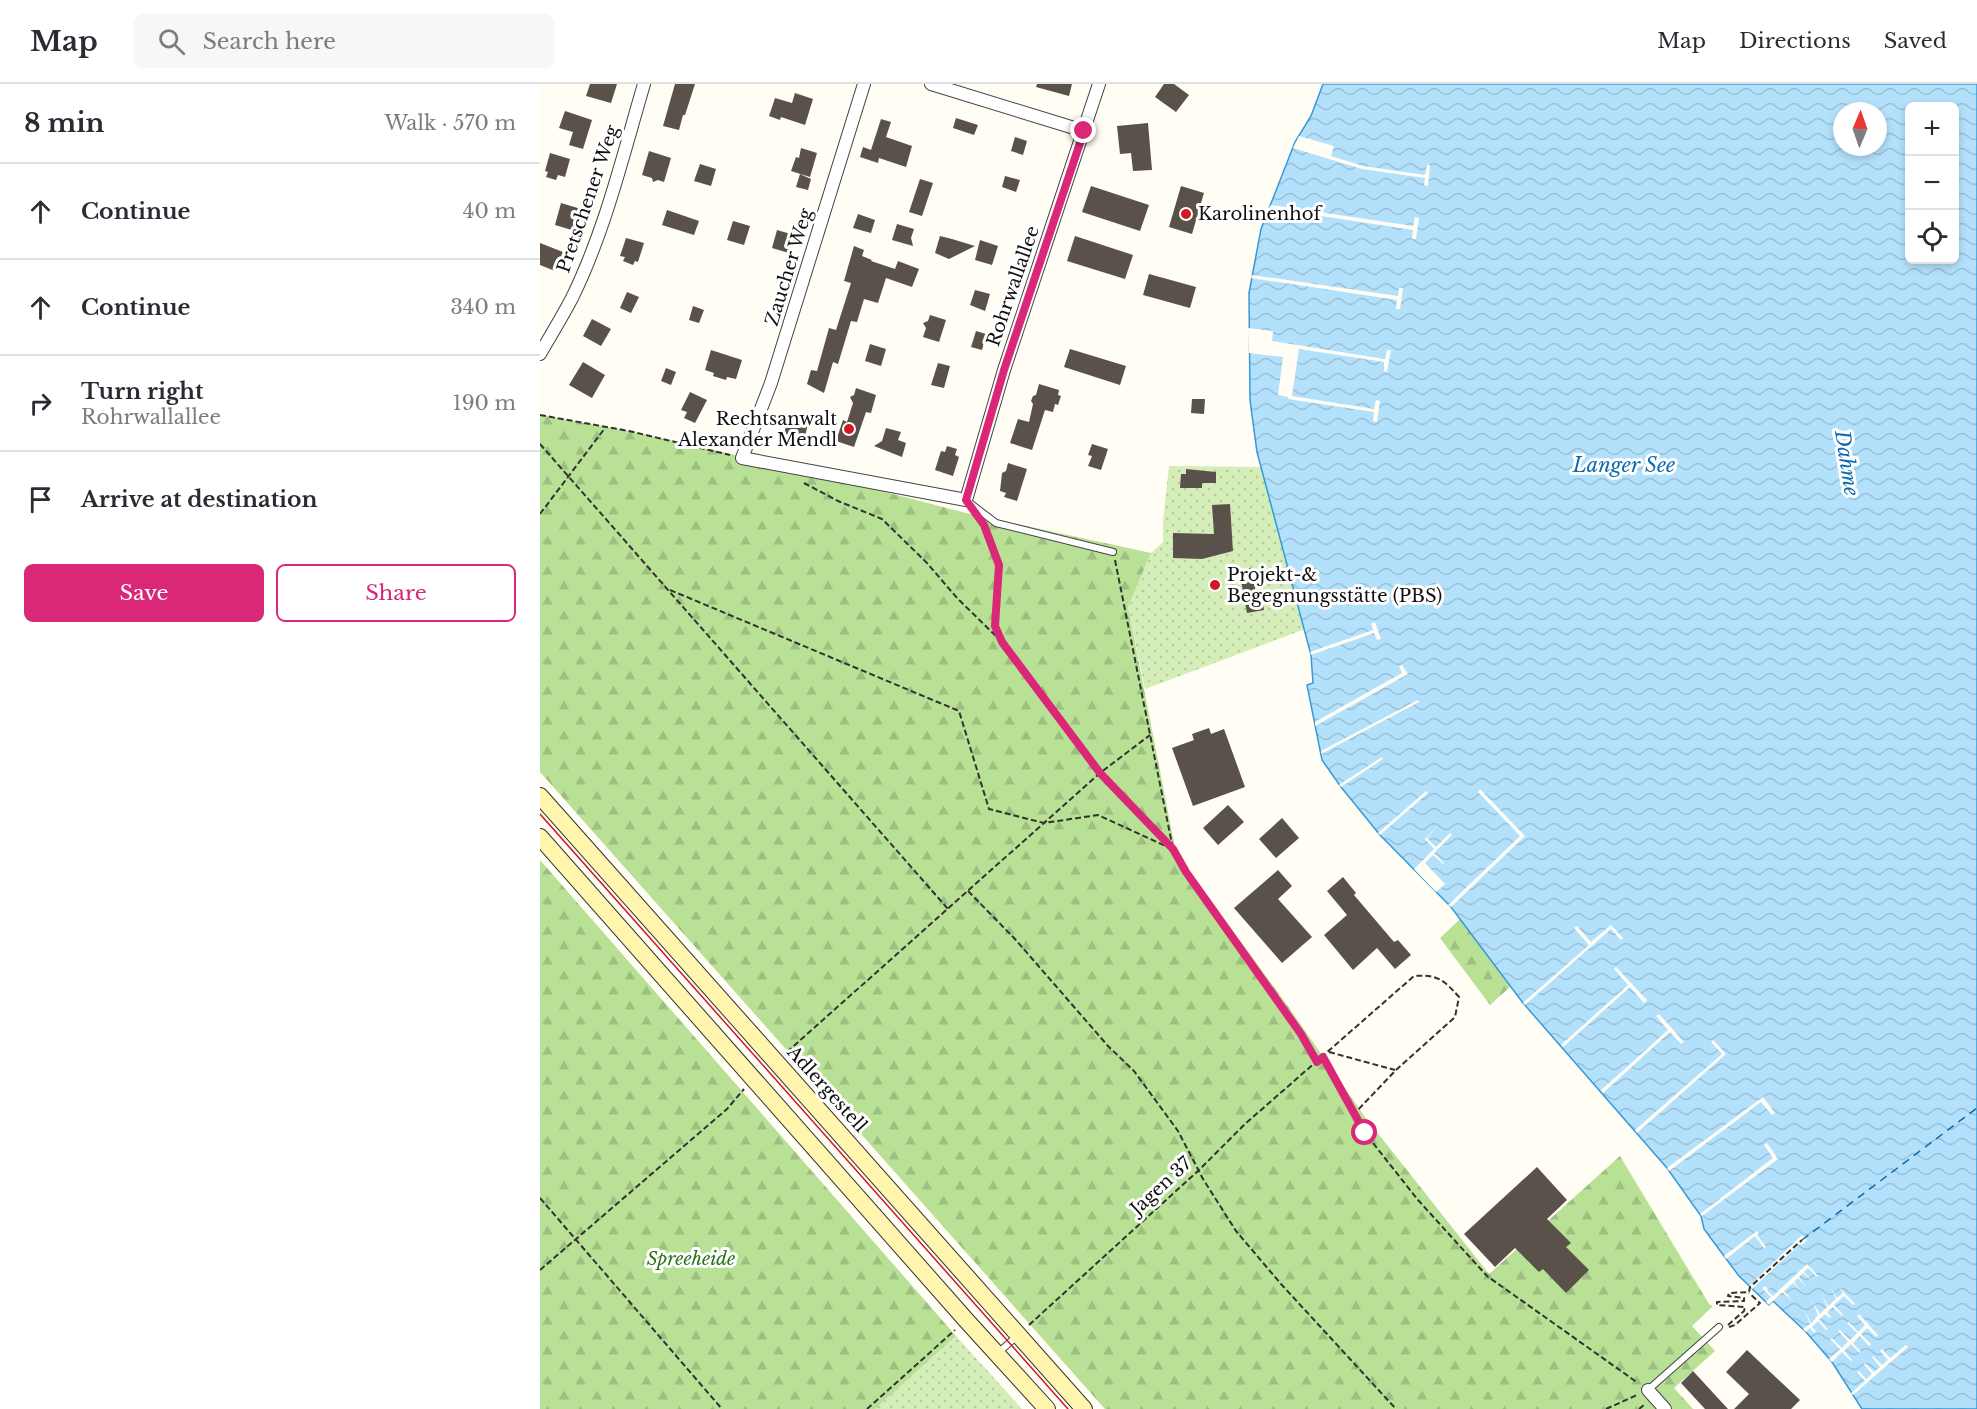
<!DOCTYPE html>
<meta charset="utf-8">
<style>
:root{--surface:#fff;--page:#f7f7f7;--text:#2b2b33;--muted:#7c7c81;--line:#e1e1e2;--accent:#db2777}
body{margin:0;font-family:"Libre Baskerville",serif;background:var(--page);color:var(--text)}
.controls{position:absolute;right:18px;top:18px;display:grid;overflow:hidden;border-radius:9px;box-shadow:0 3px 9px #0003}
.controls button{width:54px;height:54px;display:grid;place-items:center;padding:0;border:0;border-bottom:2px solid var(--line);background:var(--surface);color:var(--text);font:30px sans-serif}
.compass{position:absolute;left:1293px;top:18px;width:54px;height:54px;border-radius:50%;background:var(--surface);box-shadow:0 3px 9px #0003;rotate:2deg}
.stop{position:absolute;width:18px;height:18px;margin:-14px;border:4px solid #db2777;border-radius:50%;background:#fff}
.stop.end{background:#db2777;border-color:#fff;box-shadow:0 2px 6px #0008}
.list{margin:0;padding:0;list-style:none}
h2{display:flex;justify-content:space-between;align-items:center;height:78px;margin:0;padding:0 24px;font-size:26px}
h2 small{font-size:20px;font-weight:400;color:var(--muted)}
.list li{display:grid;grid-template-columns:39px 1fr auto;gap:18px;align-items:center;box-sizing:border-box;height:96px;padding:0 24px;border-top:2px solid var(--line)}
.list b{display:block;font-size:22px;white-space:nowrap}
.list p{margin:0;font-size:20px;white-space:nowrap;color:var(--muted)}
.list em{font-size:20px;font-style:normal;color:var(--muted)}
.actions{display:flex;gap:12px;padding:18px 24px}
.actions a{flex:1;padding:14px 0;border:2px solid var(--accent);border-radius:9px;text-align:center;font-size:21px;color:var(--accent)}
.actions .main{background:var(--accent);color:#fff}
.icon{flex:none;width:33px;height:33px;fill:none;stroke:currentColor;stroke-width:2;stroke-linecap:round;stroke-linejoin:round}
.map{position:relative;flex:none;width:1437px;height:1325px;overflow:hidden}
header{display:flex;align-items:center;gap:36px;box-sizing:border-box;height:84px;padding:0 30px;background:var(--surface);border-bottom:2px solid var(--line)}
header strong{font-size:28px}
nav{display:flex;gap:33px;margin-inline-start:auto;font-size:21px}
.search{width:420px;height:54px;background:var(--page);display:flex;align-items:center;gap:15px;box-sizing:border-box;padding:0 21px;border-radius:9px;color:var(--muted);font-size:22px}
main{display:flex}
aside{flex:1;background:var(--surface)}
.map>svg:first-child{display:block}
.green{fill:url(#green-dots)}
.forest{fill:url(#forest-firs)}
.water{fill:url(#water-waves);stroke:#3399da;stroke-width:1.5;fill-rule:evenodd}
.pier{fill:#fffdf4}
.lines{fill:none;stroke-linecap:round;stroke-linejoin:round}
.ferry{stroke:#0c6ab0;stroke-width:1.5;stroke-dasharray:8 6;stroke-linecap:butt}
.building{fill:#5a514b}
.service-casing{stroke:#434343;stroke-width:8}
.minor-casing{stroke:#434343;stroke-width:14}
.secondary-casing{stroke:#323232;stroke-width:18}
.path{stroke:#323232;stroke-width:2;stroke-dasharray:6 3;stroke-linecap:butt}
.service{stroke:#fff;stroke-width:6}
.minor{stroke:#fff;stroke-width:12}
.secondary{stroke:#fff5af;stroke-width:16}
.tram{stroke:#cf1a24;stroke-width:1.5}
.route{stroke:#db2777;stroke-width:8}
.poi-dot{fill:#cf1a24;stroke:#fff;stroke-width:2}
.labels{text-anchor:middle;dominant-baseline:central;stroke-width:6;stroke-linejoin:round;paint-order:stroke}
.street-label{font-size:18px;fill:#101010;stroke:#fff}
.poi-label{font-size:18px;fill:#101010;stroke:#fff;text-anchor:start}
.park-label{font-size:18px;font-style:italic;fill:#2c7019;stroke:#fff}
.water-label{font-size:20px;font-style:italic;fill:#0c6ab0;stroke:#fff}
</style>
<header>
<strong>Map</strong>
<div class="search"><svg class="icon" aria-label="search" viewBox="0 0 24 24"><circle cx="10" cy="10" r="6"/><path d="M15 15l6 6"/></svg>Search here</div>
<nav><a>Map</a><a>Directions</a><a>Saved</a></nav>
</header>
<main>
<aside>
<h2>8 min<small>Walk · 570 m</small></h2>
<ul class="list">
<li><svg class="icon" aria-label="ahead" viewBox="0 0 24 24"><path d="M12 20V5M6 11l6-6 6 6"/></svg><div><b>Continue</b></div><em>40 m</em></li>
<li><svg class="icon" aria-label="ahead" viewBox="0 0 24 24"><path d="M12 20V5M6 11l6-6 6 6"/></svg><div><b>Continue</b></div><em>340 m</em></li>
<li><svg class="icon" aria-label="right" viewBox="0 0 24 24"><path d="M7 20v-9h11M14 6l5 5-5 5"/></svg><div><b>Turn right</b><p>Rohrwallallee</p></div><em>190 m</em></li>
<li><svg class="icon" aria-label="arrive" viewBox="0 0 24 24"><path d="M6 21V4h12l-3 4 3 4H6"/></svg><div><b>Arrive at destination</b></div></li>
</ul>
<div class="actions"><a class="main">Save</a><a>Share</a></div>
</aside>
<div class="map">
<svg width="1437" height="1325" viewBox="0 0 1437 1325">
<defs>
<pattern id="green-dots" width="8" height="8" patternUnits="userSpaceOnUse" patternTransform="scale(1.5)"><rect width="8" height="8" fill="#d5eeb9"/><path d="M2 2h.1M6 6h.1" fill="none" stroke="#b6cb9e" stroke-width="1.8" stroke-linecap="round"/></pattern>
<pattern id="forest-firs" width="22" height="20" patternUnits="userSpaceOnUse" patternTransform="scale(1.5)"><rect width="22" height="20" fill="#b8e196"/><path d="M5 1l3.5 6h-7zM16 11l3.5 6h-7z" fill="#9dc080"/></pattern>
<pattern id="water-waves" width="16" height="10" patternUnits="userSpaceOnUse" patternTransform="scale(1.5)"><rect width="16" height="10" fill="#b3e1fc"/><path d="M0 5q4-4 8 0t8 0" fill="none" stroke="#99c0d7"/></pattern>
</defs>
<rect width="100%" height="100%" fill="#fffdf4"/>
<path class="green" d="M629 382 721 383 765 545 605 605 588 523 611 469 623 458V437Z
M416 1252 482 1325H335Z"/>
<path class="forest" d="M0 331 89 347 253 384 426 429 611 469 588 523 635 764 650 788 750 925 825 1033 949 1190 1080 1072 1169 1220 1173 1222 1152 1242 1175 1267 1134 1304 1153 1325H565L0 688Z
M0 776 416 1252 335 1325H0Z
M920 835 970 903 950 921 900 854Z"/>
<path class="water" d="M783 0H1437V1325H1322L1292 1278 1266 1248 1233 1217 1229 1221 1199 1192 1184 1172 1164 1145 1161 1132 1127 1084 983 919 911 823 840 751 801 703 782 676 767 601 773 599 771 571 717 368 710 316 709 209 721 145 755 58 771 32ZM1370 22H1414V176H1370ZM1302 27H1338V63H1302Z"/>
<path class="pier" d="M759 52 794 62 791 72 823 82 885 91 887 81H890L888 102 884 101 885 94 822 85 753 64Z
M731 121 873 142 875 133 879 134 876 155H872L873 146 729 124Z
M712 191 858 212 859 204H863L860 225H856L857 216 711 194Z
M708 244 733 247 732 257 845 275 847 266H851L847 288 844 287V278L759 265 752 312 834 325 836 316 840 317 837 338 833 337 834 328 748 315V313L738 311 743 273 709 269Z
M835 538 841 555 837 556 834 549 771 571 770 568 833 546 831 539Z
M862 581 868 590 775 642V638L862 589 859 582Z
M878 616 879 618 781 670V667Z
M842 673 843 675 801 703 799 701Z
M940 705 985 752 911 823 908 821 980 752 938 708Z
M886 707 888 709 840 751 838 749Z
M900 739 887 754 896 763 910 749 912 751 894 769 904 779 903 780 893 771 885 779 905 800 896 808 874 785 894 765 885 755Z
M1071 841 1083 854 1081 856 1071 845 985 921 983 919 1049 861 1034 844 1037 842 1051 858Z
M1076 883 1107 916 1104 919 1090 903 1023 963 1021 961 1088 901 1074 885Z
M1119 930 1144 958 1141 960 1130 948 1063 1009 1061 1006 1128 946 1116 932Z
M1173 956 1186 970 1097 1049 1095 1046 1182 970 1171 958Z
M1223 1013 1235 1029 1232 1031 1221 1018 1129 1087 1127 1084Z
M1227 1059 1238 1075 1162 1132 1160 1130 1233 1074 1224 1061Z
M1217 1147 1219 1150 1217 1151 1226 1163 1224 1164 1215 1152 1186 1175 1184 1172Z
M1262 1151 1267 1156 1262 1161 1260 1160 1212 1205 1209 1202Z
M1267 1180 1278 1192 1277 1193 1268 1184 1264 1188 1273 1198 1263 1189 1259 1193 1267 1204 1258 1194 1254 1198 1262 1208 1253 1199 1244 1207 1253 1217 1242 1208 1229 1221 1226 1218 1231 1213 1222 1204 1225 1202 1228 1205 1234 1199 1227 1207 1233 1212Z
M1298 1202 1315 1220 1313 1221 1304 1212 1294 1221 1303 1231 1302 1232 1293 1223 1287 1228 1291 1233 1290 1234 1285 1230 1279 1236 1288 1245 1286 1246 1278 1237 1272 1243 1276 1247 1274 1249 1270 1244 1266 1248 1263 1245 1270 1240 1264 1225 1271 1239 1278 1231 1272 1217 1280 1230 1287 1223 1281 1209 1288 1222 1296 1215 1291 1204 1297 1214 1303 1209Z
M1319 1230 1338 1251 1336 1253 1327 1244 1321 1250 1331 1260 1329 1262 1320 1252 1313 1259 1321 1268 1320 1269 1311 1260 1304 1267 1312 1276 1311 1277 1302 1268 1292 1278 1289 1275 1300 1265 1290 1255 1292 1254 1302 1264 1308 1257 1298 1247 1300 1246 1310 1256 1317 1249 1307 1239 1309 1238 1318 1248 1325 1241 1317 1232Z
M1366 1261 1368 1263 1313 1311 1311 1309 1325 1297 1317 1288 1319 1287 1326 1295 1332 1290 1324 1280 1325 1279 1334 1288 1340 1283 1332 1273 1333 1272 1342 1281 1348 1276 1340 1267 1342 1265 1350 1274Z"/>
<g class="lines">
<path class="ferry" d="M1262 1156 1437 1024"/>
</g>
<path class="building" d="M50 0H77L71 19 46 12Z
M135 0H155L145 31H143L139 46 123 42Z
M497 0H532L529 12 496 3Z
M624 0H634L649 11 636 28 615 13Z
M255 9 273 15 265 41 241 33 240 36 229 32 235 14 252 19Z
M25 27 52 36 43 65 29 61 33 48 19 44Z
M416 34 438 41 434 51 413 44Z
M341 35 351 38 346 53 372 62 366 83 339 74 338 79 320 73 323 63 331 66Z
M608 39 612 86 593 87 591 69 580 70 577 42Z
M475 53 487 57 483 71 471 67Z
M261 64 277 69 270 93 251 87 256 73 259 74Z
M109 67 131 74 124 98 118 96 113 98 112 94 102 91Z
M10 69 30 75 25 93 18 91 16 96 6 93 8 88 5 87Z
M160 80 176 85 171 102 154 97Z
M260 90 271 95 268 106 256 103Z
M465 92 480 96 476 108 462 103Z
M380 95 393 99 382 132 369 128Z
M551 102 609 121 600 147 542 128Z
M641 102 664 109 652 150 629 143Z
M21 119 41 125 35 147 15 141Z
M127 126 159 137 154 151 122 141Z
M318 130 335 136 331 149 313 144Z
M193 137 210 142 204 161 187 156Z
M357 140 374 145 371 154 373 162 352 156Z
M237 146 254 151 249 169 232 164Z
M400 152 412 155 435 162 409 175 395 169Z
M535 152 593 171 585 195 527 177Z
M86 154 104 159 98 178 95 177 93 181 83 177 85 173 80 172Z
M440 156 458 162 452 181 435 176Z
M0 159 23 168 15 187 0 181Z
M314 162 324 166 322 172 332 176 331 177 355 185 358 177 379 185 372 203 346 194 338 219 324 215 317 238 311 237 298 280 293 278 284 309 267 300 271 286 277 287 289 244 296 246 311 199 304 197Z
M609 190 656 203 650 224 603 211Z
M435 206 450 210 445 227 430 221Z
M87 208 99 213 91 229 80 224Z
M153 222 164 226 159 239 149 236Z
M390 231 406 236 399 258 383 253 386 244 383 239 388 237Z
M52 235 71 245 61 262 43 252Z
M436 247 446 250 442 266 431 263Z
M330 260 346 265 341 282 325 277Z
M530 265 586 282 580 301 524 283Z
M171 266 202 276 196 295 187 293 186 296 173 292 174 289 165 286Z
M43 278 65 291 52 314 29 301Z
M398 279 410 282 404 304 391 301Z
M126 284 136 288 131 301 121 297Z
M499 300 519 306 518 311 521 312 518 321 515 320 513 328 505 326 492 366 470 359 478 335 489 338 493 320 491 317 493 312 496 311Z
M316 304 336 311 331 329 326 328 314 363 296 357 303 336 307 338 313 319 310 313 314 311Z
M150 308 167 316 155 339 144 334 147 328 141 326Z
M652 315H665L664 330 651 329Z
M249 330 269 336 264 356 244 350Z
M346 344 361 348 358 356 366 359 362 373 334 362 342 357Z
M552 360 568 365 561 386 548 382 552 372 548 371Z
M407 362 417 365 415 371 419 373 413 392 395 386 401 367 405 368Z
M468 379 487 385 477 417 464 413 466 409 460 407 462 389 466 387Z
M646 385 676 388V399H662V404H640L641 390H646Z
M690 420 693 467 662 475 633 474V449L674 450 672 421Z
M711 484 716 509 721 508 724 526 707 529 699 486Z
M669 644 671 650 684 645 705 703 653 722 632 664 654 656 652 650Z
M688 721 704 738 678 761 663 744Z
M742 734 759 754 736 774 719 755Z
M738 786 752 802 738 815 772 853 742 879 694 824Z
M803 793 816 809 814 811 854 858 858 856 871 871 855 885 837 864 813 886 784 851 807 831 787 807Z
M997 1083 1027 1116 1007 1135 1031 1159 1026 1163 1049 1186 1026 1209 1003 1185 999 1188 975 1164 955 1183 924 1150Z
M1207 1266 1260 1316 1251 1325H1194L1209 1310 1186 1288Z
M1153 1287 1188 1325H1165L1141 1299Z"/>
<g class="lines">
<defs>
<path id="service" d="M426 416 456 439 573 468
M458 1269 477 1252
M1108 1306 1179 1243"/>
<path id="minor" d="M324 0 231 299 202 374 426 416 464 286 559 0
M391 0 544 47
M0 270C11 251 22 233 32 214 65 147 83 71 104 0
M1108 1306 1125 1325"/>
<path id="secondary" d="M0 712 544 1325
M0 753 426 1236 507 1325"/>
</defs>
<use href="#service" class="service-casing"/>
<use href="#minor" class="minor-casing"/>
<use href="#secondary" class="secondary-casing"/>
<path class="path" d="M0 331 89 347 190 371
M0 360 408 825
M264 399 298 417 342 435 387 479 417 514 460 556
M0 430 65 344
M445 443 459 481 455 542 462 558 560 689 633 765 646 788 761 950 777 978
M575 476 633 765
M130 506 419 627 449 725 504 739 558 731 630 764
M428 807 475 855 568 962 594 987 638 1047 663 1095 696 1147 741 1200 856 1325
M247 968 560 689 610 651
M789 968 855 986
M783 974 825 1049 878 1116 947 1192 1098 1299
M0 1114 182 1325
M0 1186 187 1025 204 1005
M489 1241 659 1086 705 1040 874 892C897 890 904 896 919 913L915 933 856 986 814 1030
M1188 1241 1204 1227 1205 1223 1177 1221V1218L1204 1217V1214L1188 1212 1189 1209 1209 1208 1210 1203 1262 1156
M1189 1243 1195 1241 1220 1219 1209 1209
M327 1325 415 1246
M1066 1325 1097 1311
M1099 1325 1105 1320"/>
<use href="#service" class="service"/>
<use href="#minor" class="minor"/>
<use href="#secondary" class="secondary"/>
<path class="tram" d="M0 730 528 1325"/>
</g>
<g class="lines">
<path class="route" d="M544 47 464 286 426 416 444 441 459 481 455 542 462 558 560 689 633 765 646 788 761 950 777 978 783 973 825 1049"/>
</g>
<g class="poi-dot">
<circle cx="646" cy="130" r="6"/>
<circle cx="309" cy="345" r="6"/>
<circle cx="675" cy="501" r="6"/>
</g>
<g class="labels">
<g class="street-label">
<text transform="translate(48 115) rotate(-71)">Pretschener Weg</text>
<text transform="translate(249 183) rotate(-73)">Zaucher Weg</text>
<text transform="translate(473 202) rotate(-71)">Rohrwallallee</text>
<text transform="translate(287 1005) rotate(48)">Adlergestell</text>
<text transform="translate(621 1102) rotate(-43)">Jagen 37</text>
</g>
<g class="poi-label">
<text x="658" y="130">Karolinenhof</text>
<text x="297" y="335" text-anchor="end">Rechtsanwalt<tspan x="297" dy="21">Alexander Mendl</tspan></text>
<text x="687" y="491">Projekt-&amp;<tspan x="687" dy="21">Begegnungsstätte (PBS)</tspan></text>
</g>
<g class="park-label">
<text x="151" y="1175">Spreeheide</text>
</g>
<g class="water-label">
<text transform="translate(1307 379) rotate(81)">Dahme</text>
<text x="1084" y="381">Langer See</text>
</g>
</g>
</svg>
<div class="controls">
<button>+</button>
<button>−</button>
<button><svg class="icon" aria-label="locate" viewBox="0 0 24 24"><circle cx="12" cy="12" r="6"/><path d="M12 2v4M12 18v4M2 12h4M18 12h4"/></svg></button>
</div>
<svg class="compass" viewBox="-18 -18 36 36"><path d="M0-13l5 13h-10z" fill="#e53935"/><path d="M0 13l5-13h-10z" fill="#7c7c81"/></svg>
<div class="stop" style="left:825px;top:1049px"></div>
<div class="stop end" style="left:544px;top:47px"></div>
</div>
</main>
